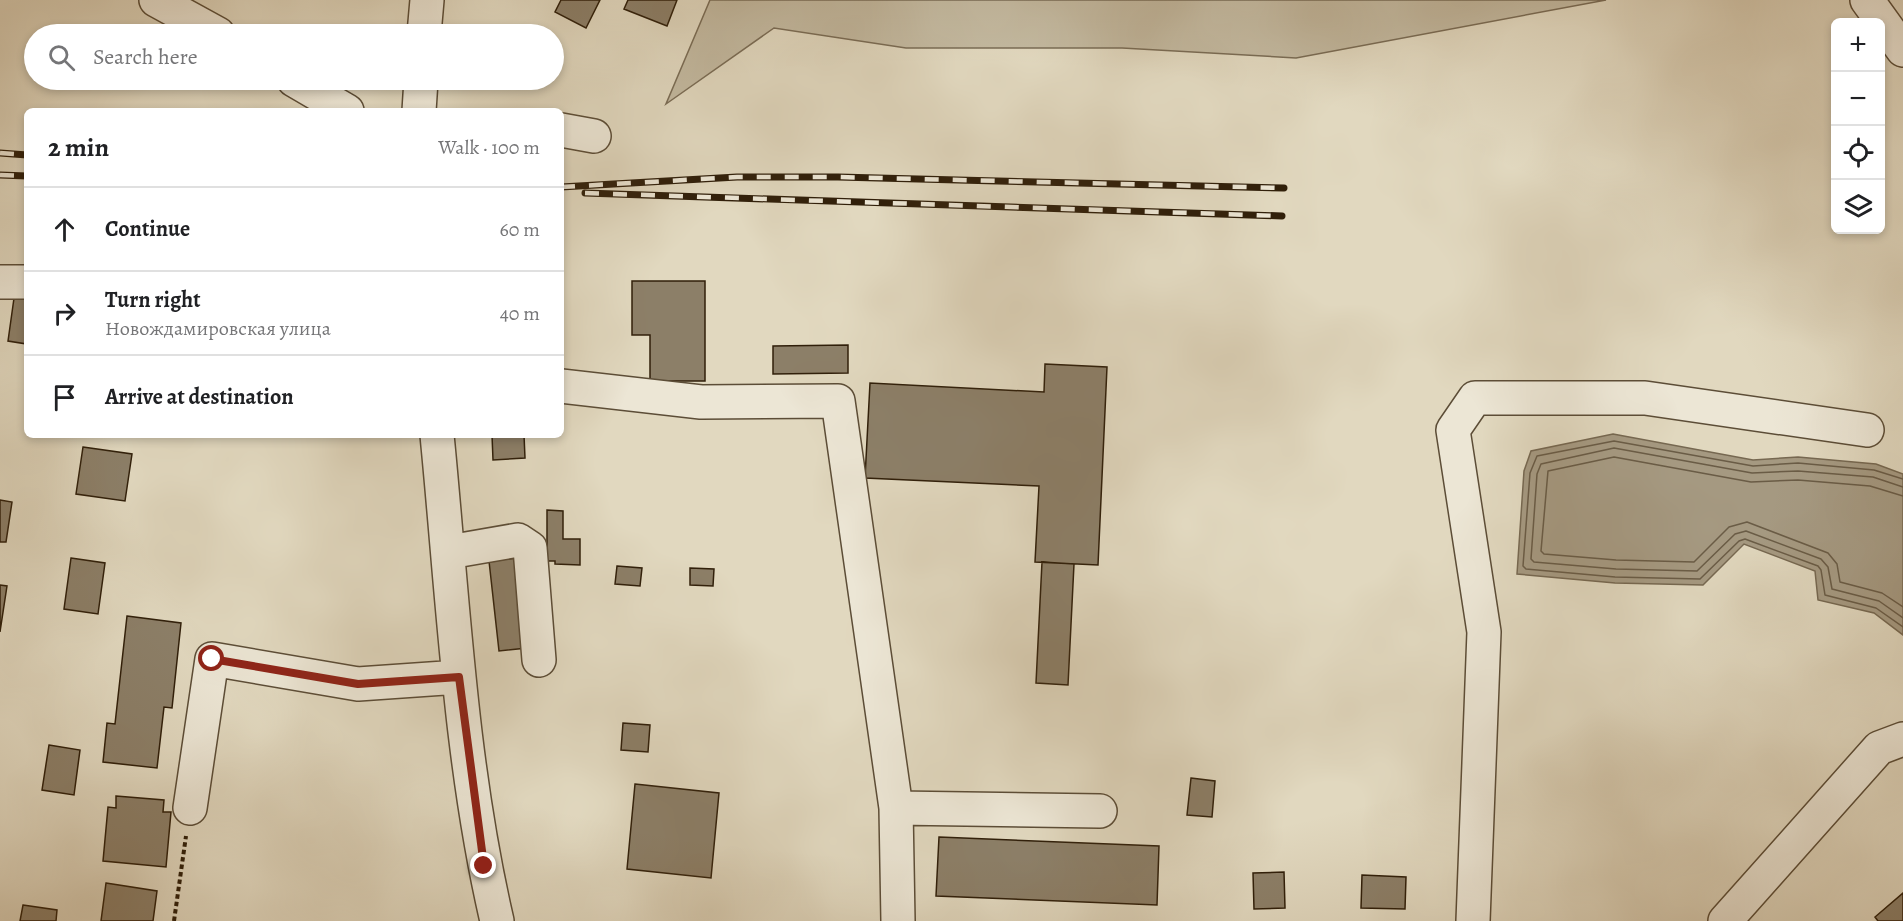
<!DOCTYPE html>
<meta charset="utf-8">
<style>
:root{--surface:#fff;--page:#f2f2f2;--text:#202124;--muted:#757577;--line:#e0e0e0}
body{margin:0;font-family:Alegreya,serif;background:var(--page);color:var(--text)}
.controls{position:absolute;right:18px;top:18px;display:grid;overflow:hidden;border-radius:9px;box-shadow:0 3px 9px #0003}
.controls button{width:54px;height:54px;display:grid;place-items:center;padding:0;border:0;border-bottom:2px solid var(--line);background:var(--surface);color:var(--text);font:30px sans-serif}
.stop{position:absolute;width:18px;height:18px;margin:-14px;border:4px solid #8f2418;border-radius:50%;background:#fff}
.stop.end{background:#8f2418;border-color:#fff;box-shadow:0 2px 6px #0008}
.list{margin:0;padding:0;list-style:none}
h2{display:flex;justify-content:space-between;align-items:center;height:78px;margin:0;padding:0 24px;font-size:26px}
h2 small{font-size:20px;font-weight:400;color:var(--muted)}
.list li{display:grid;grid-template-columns:39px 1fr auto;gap:18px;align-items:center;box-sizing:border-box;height:84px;padding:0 24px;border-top:2px solid var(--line)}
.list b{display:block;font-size:22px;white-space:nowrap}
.list p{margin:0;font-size:20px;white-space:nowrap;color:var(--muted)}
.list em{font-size:20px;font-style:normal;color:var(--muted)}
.icon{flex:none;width:33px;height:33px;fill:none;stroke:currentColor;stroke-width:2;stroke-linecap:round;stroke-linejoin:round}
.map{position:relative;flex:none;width:1903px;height:921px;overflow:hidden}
.search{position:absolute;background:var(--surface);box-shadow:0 3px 9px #0003;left:24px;top:24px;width:540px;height:66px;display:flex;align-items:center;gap:15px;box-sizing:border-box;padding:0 21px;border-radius:33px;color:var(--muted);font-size:22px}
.panel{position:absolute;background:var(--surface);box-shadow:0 3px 9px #0003;left:24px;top:108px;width:540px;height:330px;border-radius:9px}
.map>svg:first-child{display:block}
.green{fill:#c3b9a0;stroke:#7a6c55;stroke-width:1.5}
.water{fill:#a59981;stroke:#766851;stroke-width:1.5}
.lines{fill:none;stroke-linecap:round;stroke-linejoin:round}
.shore{stroke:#6a5c46;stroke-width:1.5}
.building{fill:#8c7f68;stroke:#301f0a;stroke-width:1.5}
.minor-casing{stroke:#5c4d37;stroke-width:36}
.path{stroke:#301f0a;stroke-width:4;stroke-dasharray:4.5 3;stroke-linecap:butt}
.minor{stroke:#ece6d5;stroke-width:33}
.rail-casing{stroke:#301f0a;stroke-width:7}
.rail{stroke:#ece6d5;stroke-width:4.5;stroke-dasharray:14;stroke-linecap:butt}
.route{stroke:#8f2418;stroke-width:8}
</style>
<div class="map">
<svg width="1903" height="921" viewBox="0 0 1903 921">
<rect width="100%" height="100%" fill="#e1d8bf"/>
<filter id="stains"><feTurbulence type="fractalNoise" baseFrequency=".00333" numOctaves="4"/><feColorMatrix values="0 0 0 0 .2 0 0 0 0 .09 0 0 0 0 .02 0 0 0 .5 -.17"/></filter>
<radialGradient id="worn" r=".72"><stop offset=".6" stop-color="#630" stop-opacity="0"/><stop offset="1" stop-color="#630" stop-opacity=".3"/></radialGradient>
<path class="green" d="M710 0H1606L1296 58 1122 48H906L774 28 666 104Z"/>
<path class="water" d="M1613 434 1753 460 1798 457 1876 464 1903 474V635L1874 613 1818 600 1815 571 1744 544 1703 585 1615 583 1517 574 1524 471 1531 451Z"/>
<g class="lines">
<path class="shore" d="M1903 479 1874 470 1798 463 1753 466 1614 441 1537 456 1530 473 1523 566 1526 569 1615 577 1700 579 1739 541 1745 539 1818 566 1821 570 1825 595 1876 608 1903 627
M1903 487 1873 477 1798 471 1752 473 1614 448 1541 464 1537 474 1531 559 1534 562 1616 569 1697 571 1735 534 1746 531 1821 559 1828 567 1832 589 1879 601 1903 618
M1903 496 1870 486 1798 480 1751 482 1614 457 1548 471 1541 551 1544 554 1616 560 1694 562 1729 527 1747 522 1828 553 1837 564 1840 582 1882 593 1903 607"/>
</g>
<path class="building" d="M561 0H600L586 28 555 12Z
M628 0H677L667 26 624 9Z
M632 281H705V381H650V335H632Z
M15 291 27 292V344L8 341Z
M848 345V373L773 374V346Z
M1045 364 1107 367 1098 565 1035 562 1039 486 865 478 870 383 1044 392Z
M492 435H524L525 458 493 460Z
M83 447 132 454 125 501 76 494Z
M0 500 12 502 6 542H0Z
M547 510 563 511V539H580V565L555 564V561H547Z
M71 558 105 563 98 614 64 609Z
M517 558 527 648 499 651 489 561Z
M1042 562 1074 564 1068 685 1036 683Z
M617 566 642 568 640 586 615 584Z
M690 568 714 569 713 586 690 585Z
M0 585 7 586 0 632Z
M127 616 181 623 172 708 164 707 157 768 103 762 107 723 115 724Z
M623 723 650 725 648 752 621 750Z
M49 745 80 750 74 795 42 790Z
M1191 778 1215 781 1212 817 1187 815Z
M635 784 719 793 711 878 627 869Z
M116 796 164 800 163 812H171L166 867 103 861 108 807 116 808Z
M939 837 1159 846 1157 905 936 896Z
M1284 872 1285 908 1254 909 1253 873Z
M1362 875 1406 877 1405 909 1361 908Z
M106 883 157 891 153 921H101Z
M1903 893V921H1878L1875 917Z
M23 905 57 910 56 921H20Z"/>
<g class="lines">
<defs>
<path id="minor" d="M156 0 218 34
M1867 0 1903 50
M424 34 427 0
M294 80 347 111
M419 111 421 80
M561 130 594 136
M0 282H27
M561 386 701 402 838 401 896 808 1100 811
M437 435C453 597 460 762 497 921
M449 552 518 540 530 548 539 660
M190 808 212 659 358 684 459 677
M896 808 898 921
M1473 921 1484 632 1453 430 1475 398H1645L1867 430
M1725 921 1879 748 1903 739"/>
</defs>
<use href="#minor" class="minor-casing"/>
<path class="path" d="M174 921 186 836"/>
<use href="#minor" class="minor"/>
<defs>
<path id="rail" d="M0 153 27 155
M0 175 27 176
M561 187 737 177H838L1284 188
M585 193 1282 216"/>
</defs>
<use href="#rail" class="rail-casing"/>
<use href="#rail" class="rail"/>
</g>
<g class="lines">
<path class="route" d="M212 659 358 684 459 677 484 866"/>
</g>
<rect width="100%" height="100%" filter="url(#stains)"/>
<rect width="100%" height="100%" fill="url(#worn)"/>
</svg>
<div class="controls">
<button>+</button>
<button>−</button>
<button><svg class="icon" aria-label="locate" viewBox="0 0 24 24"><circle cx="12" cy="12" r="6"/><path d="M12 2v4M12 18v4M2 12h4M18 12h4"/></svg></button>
<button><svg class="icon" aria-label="layers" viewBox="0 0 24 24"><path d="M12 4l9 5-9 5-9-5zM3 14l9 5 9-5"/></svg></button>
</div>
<div class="stop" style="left:212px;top:659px"></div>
<div class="stop end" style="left:484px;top:866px"></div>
<div class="search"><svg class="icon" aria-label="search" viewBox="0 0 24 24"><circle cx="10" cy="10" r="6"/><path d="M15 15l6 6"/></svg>Search here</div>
<section class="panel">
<h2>2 min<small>Walk · 100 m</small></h2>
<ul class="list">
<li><svg class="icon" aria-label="ahead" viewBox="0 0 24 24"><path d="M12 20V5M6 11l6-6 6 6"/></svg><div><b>Continue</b></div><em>60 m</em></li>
<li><svg class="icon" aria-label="right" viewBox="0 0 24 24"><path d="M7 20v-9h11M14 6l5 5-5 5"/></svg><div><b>Turn right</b><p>Новождамировская улица</p></div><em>40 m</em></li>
<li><svg class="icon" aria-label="arrive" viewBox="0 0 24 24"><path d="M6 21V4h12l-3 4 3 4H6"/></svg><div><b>Arrive at destination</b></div></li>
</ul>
</section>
</div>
